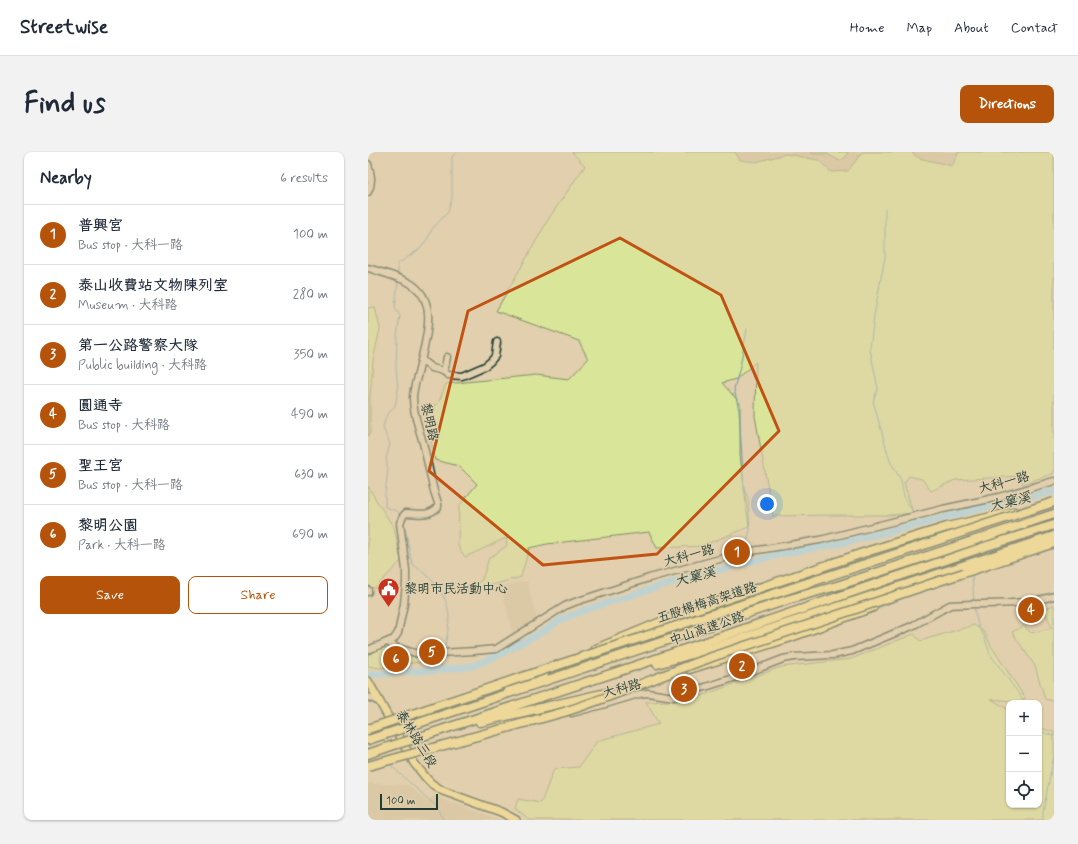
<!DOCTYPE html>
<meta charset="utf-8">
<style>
:root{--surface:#fff;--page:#f2f2f3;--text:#1f2937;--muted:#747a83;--line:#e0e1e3;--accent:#b45309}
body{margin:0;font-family:Mynerve,"LXGW WenKai TC",sans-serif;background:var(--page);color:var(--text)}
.controls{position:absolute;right:12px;bottom:12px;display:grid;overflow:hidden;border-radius:8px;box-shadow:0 1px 3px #0004}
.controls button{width:36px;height:36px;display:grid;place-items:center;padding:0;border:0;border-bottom:1px solid var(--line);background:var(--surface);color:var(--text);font:20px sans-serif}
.scale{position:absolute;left:12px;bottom:10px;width:58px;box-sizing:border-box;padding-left:4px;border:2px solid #1f3d34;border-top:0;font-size:11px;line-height:14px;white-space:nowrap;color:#1f3d34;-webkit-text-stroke:3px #e2cfad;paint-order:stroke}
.you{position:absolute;left:399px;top:352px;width:14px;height:14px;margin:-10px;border:3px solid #fff;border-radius:50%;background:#1a73e8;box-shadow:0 0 0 6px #1a73e833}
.badge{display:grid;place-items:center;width:26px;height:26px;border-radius:50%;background:var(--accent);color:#fff;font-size:13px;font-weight:700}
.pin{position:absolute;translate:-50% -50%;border:2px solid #fff;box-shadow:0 1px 4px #0006}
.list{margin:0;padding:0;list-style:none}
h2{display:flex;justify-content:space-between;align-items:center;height:52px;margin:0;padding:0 16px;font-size:17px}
h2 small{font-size:13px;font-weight:400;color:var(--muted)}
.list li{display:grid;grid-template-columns:26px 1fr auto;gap:12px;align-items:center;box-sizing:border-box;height:60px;padding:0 16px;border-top:1px solid var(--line)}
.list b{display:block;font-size:15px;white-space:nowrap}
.list p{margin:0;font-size:13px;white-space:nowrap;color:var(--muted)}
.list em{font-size:13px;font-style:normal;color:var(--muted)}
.actions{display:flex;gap:8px;padding:12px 16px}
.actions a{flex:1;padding:9px 0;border:1px solid var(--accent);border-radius:8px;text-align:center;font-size:14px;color:var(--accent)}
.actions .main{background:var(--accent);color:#fff}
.icon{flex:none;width:22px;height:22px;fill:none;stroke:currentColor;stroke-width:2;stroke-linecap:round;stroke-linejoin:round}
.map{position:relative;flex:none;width:686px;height:668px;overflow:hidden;border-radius:8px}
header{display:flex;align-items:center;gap:24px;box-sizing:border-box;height:56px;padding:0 20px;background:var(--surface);border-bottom:1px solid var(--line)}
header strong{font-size:19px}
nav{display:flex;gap:22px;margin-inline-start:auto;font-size:14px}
.intro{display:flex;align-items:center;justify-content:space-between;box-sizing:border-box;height:96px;padding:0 24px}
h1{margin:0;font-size:28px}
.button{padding:10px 18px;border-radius:8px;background:var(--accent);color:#fff;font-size:14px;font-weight:700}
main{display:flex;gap:24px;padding:0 24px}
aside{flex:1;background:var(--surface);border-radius:8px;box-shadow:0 1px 3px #0004}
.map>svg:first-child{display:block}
.built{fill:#d2c19e}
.green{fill:#d9e598;stroke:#7c9166}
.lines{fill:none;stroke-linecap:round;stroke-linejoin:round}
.stream{stroke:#6899aa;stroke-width:1}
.river{stroke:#98d6f9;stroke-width:7}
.minor-casing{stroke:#1f3d34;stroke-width:9}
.major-casing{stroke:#1f3d34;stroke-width:10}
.highway-casing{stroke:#1f3d34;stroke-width:11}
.minor{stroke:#e2cfad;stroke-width:6}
.major{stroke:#fbe080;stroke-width:7}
.highway{stroke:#fbe080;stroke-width:8}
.highway-bridge-casing{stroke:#1f3d34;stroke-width:11;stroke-linecap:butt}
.highway-bridge{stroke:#fbe080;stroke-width:8}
.marked{fill:none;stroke:#c05314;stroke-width:3;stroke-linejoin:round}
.labels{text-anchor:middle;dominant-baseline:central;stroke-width:3;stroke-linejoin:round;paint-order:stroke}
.street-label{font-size:13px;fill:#1f3d34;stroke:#e2cfad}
.poi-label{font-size:13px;fill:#1f3d34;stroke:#e2cfad;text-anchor:start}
.water-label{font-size:14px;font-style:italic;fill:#25453e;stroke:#e2cfad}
</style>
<header>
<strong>Streetwise</strong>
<nav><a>Home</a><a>Map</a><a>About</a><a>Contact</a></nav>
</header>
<div class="intro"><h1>Find us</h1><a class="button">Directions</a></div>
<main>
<aside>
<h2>Nearby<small>6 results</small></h2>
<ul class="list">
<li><span class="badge">1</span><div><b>普興宮</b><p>Bus stop · 大科一路</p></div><em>100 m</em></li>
<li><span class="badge">2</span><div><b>泰山收費站文物陳列室</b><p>Museum · 大科路</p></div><em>280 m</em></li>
<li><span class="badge">3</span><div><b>第一公路警察大隊</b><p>Public building · 大科路</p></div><em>350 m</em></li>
<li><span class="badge">4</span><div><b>圓通寺</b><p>Bus stop · 大科路</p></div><em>490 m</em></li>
<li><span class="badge">5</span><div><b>聖王宮</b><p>Bus stop · 大科一路</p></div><em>630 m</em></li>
<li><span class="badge">6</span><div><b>黎明公園</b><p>Park · 大科一路</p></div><em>690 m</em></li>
</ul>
<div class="actions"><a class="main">Save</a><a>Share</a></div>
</aside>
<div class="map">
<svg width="686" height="668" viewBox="0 0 686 668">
<rect width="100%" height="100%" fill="#e2cfad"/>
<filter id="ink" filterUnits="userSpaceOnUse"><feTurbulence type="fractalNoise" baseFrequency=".025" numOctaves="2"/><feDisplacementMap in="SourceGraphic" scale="8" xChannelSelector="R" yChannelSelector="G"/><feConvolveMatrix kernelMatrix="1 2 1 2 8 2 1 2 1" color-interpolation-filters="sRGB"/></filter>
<g filter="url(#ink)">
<path class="built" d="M367 0H494L480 19 463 20 450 8 418 2 388 10 372 8Z
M543 0H591L584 14 551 6Z
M159 429 169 468 149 481 145 482 133 435Z
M0 631 40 633 60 650 67 643 74 647 133 668H0Z"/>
<path class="green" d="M204 0H367L372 8 388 10 418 2 450 8 463 20 480 19 494 0H543L551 6 584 14 591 0H686V321L655 332 652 324 587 328 563 339 554 327 541 324 536 331 545 361 522 363H463L405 364 387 264 388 210 368 227 354 231 372 251V303L381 375 333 394 289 396 281 380 179 392 161 396 153 425 120 434 107 438 97 439 114 428 121 406 139 394 138 386 97 405 90 394 91 354 109 332 91 314 67 308 58 264 71 250 78 232 168 223 201 227 220 207 211 189 128 159 183 63 217 14Z
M442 0H480L478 5 472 9 459 2H446Z
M7 155 12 177 5 208 2 245V281L0 284V156Z
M0 334 8 348 26 376 33 409 7 436 0 435Z
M686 453V549L677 547 667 514 644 480 656 474 663 481 684 476 676 457Z
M606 473 616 480 623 494 657 546 654 550 623 547 641 558V653H671V575L675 577 686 580V668H161L147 657 150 647 173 651 186 617 211 615 229 589 291 572 278 550 322 548 413 515 483 507 546 482 552 489Z
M13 496H22L43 502 57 504V510L41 511 12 516 0 514V501Z"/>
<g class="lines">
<path class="stream" d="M517 57V105L506 164 502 197 510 237 505 249 522 309 533 328 536 345 546 362
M30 123V112L53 96 60 86 64 77 80 60 84 46V5L89 0
M30 129 27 155 32 164 29 184 28 215 30 238 27 254 18 264 15 276 22 292 18 307 20 317 17 342V355L29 359 32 363
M547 367 548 373
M36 369 44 412C62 424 81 442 81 467 81 477 78 488 76 498
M377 397 382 378 380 345 376 338 371 258 366 237 372 215 379 177
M377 404 378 411
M604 421 606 450
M606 455 607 461 611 476 616 484 622 502 653 545 655 551
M508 457 545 442
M72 518 75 503
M671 579 686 584
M21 612 69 655 76 668
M675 668V660L686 603"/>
<path class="river" d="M0 523 49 519 72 518 105 514 133 502 178 478 192 468 217 458 305 430 413 402 470 392 548 373 614 356 663 345 686 339"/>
<defs>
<path id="minor" d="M0 12C3 22 5 30 0 40
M0 116C13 120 28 124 40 130 72 147 58 186 52 213 50 224 45 235 45 246 45 262 51 276 55 291 59 307 62 323 66 339L70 351V355C60 365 51 361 38 361L35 364 32 371 38 418V431L36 452 30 481 26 487 0 498
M53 208 64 216 75 219 80 223 94 224 117 214 123 209 127 204 129 190
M75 219 77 215 79 205
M0 440V438
M20 490 27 495 47 501 56 502 106 499 128 497 197 454 207 450 281 426 378 400 452 388 575 357 631 345 686 329
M0 545 12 550
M204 561 234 553 271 542 280 541 306 545 312 543 366 526 415 507 426 505 465 503 484 499 544 474 582 453C589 452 596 453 604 452 631 452 660 452 686 444"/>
<path id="major" d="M0 529 46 611 59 627 64 632 75 639 133 660 148 668"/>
<path id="highway" d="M228 497 305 465 501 399 579 375 646 360
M289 512 345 496 597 413
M321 517 420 486 505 455
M140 536 176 521
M112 570 247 539
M36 576 422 447 472 433 686 362
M46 587 285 508 619 394 686 373
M0 588 15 583
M0 602 23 594"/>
</defs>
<use href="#minor" class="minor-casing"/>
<use href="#major" class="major-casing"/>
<use href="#highway" class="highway-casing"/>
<use href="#minor" class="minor"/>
<use href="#major" class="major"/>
<use href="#highway" class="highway"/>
<defs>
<path id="highway-bridge" d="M597 413 686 384
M0 577 211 506 686 350
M15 583 36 576
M23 594 46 587
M0 614 196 560C246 544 294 523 344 505 458 466 572 429 686 391"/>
</defs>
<use href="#highway-bridge" class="highway-bridge-casing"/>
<use href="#highway-bridge" class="highway-bridge"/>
</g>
</g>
<path d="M0 0H686V668H0ZM252 86 353 143 411 279 289 402 175 413 61 319 100 159Z" fill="#e2cfad" fill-opacity=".55" fill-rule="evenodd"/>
<path class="marked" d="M252 86 353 143 411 279 289 402 175 413 61 319 100 159Z"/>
<defs>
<symbol id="civic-pin" viewBox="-11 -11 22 30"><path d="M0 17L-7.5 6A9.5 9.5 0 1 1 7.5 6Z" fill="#c8321e" stroke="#e2cfad"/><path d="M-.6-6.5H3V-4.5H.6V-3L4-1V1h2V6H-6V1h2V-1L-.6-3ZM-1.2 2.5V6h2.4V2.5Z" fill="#fff"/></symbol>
</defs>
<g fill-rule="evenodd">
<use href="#civic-pin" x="8" y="424" width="25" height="34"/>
</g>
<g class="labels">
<g class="street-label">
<text transform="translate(61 270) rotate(77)">黎明路</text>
<text transform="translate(636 331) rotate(-15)">大科一路</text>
<text transform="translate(321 404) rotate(-15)">大科一路</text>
<text transform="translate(339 451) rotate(-18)">五股楊梅高架道路</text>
<text transform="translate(339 477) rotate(-19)">中山高速公路</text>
<text transform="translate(254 537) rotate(-15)">大科路</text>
<text transform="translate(48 587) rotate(58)">泰林路三段</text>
</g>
<g class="poi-label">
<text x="36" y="437">黎明市民活動中心</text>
</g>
<g class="water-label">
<text transform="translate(642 350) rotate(-14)">大窠溪</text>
<text transform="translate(327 425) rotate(-15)">大窠溪</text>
</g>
</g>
</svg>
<div class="controls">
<button>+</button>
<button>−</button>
<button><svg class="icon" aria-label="locate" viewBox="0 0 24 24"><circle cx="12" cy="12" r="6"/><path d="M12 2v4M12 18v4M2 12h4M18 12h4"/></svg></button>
</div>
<div class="scale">100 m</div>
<div class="you"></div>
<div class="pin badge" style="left:369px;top:400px">1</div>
<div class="pin badge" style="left:374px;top:514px">2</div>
<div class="pin badge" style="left:316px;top:537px">3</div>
<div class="pin badge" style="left:663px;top:458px">4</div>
<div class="pin badge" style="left:64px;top:500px">5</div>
<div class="pin badge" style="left:28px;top:507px">6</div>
</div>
</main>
